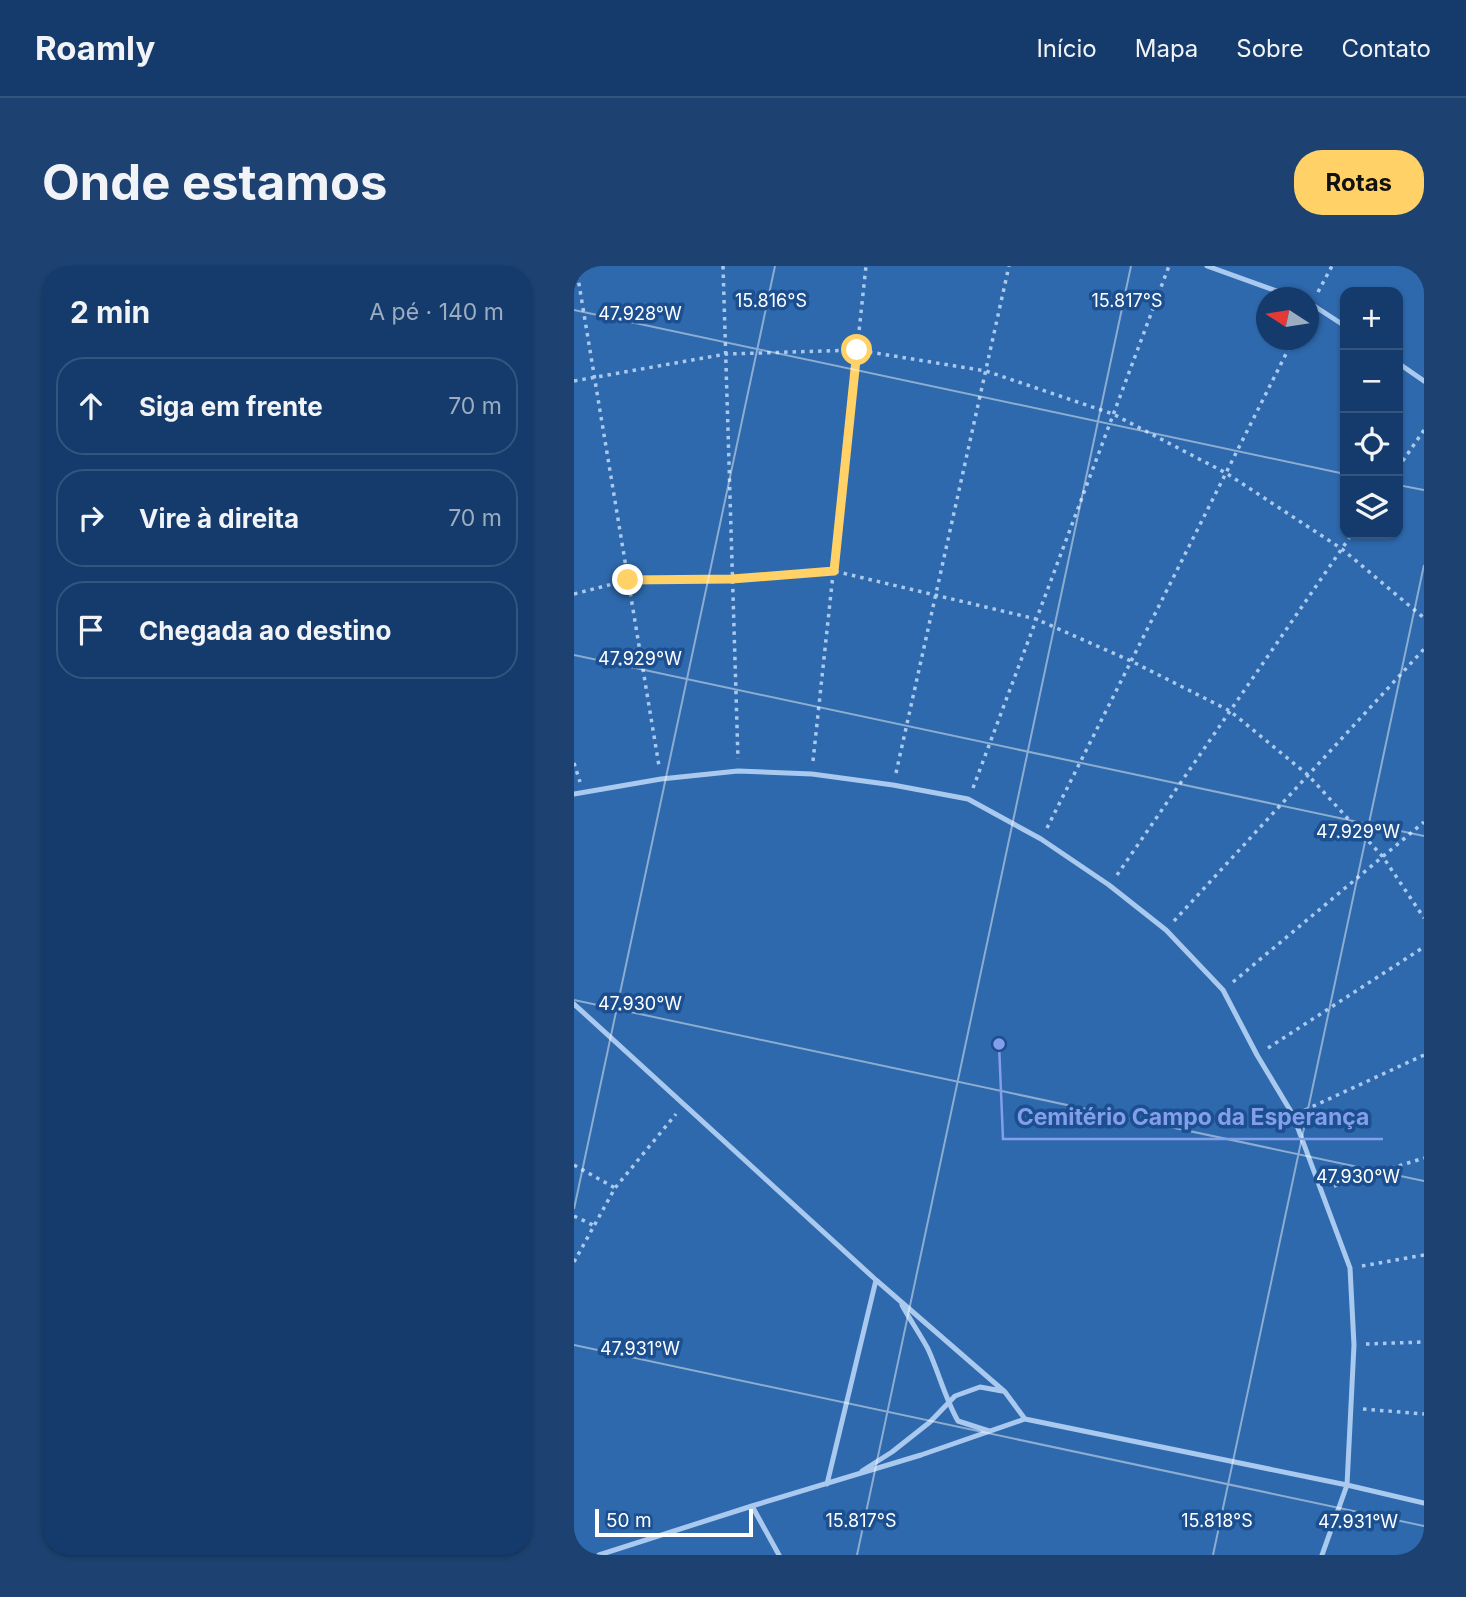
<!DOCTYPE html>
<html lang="pt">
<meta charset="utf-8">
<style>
:root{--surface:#143b6b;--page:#1d4271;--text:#f1f3f6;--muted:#9dadc1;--line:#33557e;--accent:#ffd166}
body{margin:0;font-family:Inter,sans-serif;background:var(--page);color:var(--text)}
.controls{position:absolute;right:21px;top:21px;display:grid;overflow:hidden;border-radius:14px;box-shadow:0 2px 5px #0004}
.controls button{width:63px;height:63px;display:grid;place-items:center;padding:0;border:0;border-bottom:2px solid var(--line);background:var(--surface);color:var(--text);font:35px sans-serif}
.compass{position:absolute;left:682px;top:21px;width:63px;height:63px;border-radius:50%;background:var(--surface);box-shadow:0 2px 5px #0004;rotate:282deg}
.scale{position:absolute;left:21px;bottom:18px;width:158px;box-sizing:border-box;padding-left:7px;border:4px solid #fff;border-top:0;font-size:19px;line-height:24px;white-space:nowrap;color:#fff;-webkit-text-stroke:5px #1b4f8f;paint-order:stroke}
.stop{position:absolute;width:21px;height:21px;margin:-16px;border:5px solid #ffd166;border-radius:50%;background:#fff}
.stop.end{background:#ffd166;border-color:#fff;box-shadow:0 2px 7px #0008}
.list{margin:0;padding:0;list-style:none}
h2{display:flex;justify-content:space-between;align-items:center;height:91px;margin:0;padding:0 28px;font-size:30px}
h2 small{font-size:23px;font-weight:400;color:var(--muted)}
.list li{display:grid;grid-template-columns:46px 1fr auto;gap:21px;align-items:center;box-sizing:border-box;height:98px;margin:0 14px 14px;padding:0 14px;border:2px solid var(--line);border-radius:28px}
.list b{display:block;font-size:26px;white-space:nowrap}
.list em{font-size:23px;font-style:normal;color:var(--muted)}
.icon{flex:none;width:38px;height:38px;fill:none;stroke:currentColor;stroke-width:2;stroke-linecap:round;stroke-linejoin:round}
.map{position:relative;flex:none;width:850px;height:1289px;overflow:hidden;border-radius:28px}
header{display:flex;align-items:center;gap:42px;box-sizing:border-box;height:98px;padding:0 35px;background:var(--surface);border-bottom:2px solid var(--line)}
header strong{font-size:33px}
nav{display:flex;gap:38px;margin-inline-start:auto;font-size:24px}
.intro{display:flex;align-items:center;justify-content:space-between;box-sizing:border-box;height:168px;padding:0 42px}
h1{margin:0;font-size:49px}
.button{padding:18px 32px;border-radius:28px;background:var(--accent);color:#111;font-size:24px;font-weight:700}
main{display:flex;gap:42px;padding:0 42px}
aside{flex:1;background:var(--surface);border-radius:28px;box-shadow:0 2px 5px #0004}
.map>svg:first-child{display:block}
.green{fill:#2e69ad;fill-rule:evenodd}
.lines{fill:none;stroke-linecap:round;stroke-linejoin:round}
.path{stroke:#a9c9ee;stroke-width:3.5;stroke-dasharray:3.5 5;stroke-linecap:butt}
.service{stroke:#a9c9ee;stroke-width:5}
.route{stroke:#ffd166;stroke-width:9}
.ticks{fill:none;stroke:#fff;stroke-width:2;stroke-opacity:0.45}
.ticks-label{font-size:18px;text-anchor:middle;fill:#fff;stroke:#1b4f8f;stroke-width:7;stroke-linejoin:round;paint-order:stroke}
.leader{fill:none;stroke:#839eea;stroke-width:2.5}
.callout-dot{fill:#839eea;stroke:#1b4f8f;stroke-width:2.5}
.callout-label{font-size:23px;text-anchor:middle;font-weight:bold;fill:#839eea;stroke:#1b4f8f;stroke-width:7;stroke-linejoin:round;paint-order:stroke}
</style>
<header>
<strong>Roamly</strong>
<nav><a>Início</a><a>Mapa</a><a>Sobre</a><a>Contato</a></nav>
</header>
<div class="intro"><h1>Onde estamos</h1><a class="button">Rotas</a></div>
<main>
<aside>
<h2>2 min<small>A pé · 140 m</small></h2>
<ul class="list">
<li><svg class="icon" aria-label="ahead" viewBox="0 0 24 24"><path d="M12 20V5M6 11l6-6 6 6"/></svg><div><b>Siga em frente</b></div><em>70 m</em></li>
<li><svg class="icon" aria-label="right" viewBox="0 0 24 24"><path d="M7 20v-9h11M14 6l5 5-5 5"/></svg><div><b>Vire à direita</b></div><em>70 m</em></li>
<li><svg class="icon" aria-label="arrive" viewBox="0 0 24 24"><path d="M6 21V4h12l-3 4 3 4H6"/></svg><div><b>Chegada ao destino</b></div></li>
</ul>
</aside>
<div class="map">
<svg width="850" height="1289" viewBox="0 0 850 1289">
<rect width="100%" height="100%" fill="#1b4f8f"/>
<path class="green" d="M0 0H850V1289H0ZM771 26H824V268H771ZM692 32H734V74H692Z"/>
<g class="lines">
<path class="path" d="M2 0 85 500
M149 0 164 493
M744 26 758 0
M0 115 152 88 283 84 412 105 539 148 652 207 768 283 850 352
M824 202 850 164
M0 328 54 314 158 313 260 305 462 353 557 395 656 445 734 509 809 591 850 652
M239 495 292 0
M0 497 6 516
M322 507 435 0
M399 522 595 0
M473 562 719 74
M543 609 778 268
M600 655 850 383
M659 716 850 556
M694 782 850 681
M731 844 850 789
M0 899 41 922
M760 920 850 892
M0 950 21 960
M0 996 41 922 102 848
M788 1000 850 989
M792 1078 850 1076
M789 1143 850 1148"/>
<path class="service" d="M633 0 722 32
M734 36 771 60
M824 97 850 115
M0 528 87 513 164 505 238 508 319 519 394 533 467 573 535 619 592 664 649 724 683 789 719 849 776 1002 780 1079 773 1219 748 1289
M0 738 302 1014 431 1126 451 1153
M328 1039C336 1054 346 1068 354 1083 365 1107 371 1132 384 1155L415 1165
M288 1205 318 1186 356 1156 381 1130 406 1121 428 1125
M253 1218 302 1014
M178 1240 205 1289
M25 1289 178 1240 347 1189 451 1153 773 1219 850 1237"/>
</g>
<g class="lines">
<path class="route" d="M54 314 158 313 260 305 283 84"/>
</g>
<path class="ticks" d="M0 44 771 208M824 219 850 224M0 389 850 570M0 734 850 915M0 943 201 0M0 1079 850 1260M283 1289 557 0M639 1289 850 299"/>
<g class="ticks-label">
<text x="197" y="41">15.816°S</text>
<text x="553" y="41">15.817°S</text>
<text x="66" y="54">47.928°W</text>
<text x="66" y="399">47.929°W</text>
<text x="784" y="572">47.929°W</text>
<text x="66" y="744">47.930°W</text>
<text x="784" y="917">47.930°W</text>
<text x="66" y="1089">47.931°W</text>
<text x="287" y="1261">15.817°S</text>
<text x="643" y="1261">15.818°S</text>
<text x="784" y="1262">47.931°W</text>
</g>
<path class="leader" d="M425 778L429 873H809"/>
<circle class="callout-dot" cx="425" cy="778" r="7"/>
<g class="callout-label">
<text x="619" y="859">Cemitério Campo da Esperança</text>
</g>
</svg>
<div class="controls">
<button>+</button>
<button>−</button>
<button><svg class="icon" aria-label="locate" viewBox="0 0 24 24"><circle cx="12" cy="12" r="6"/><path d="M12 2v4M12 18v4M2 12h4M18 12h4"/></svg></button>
<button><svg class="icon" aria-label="layers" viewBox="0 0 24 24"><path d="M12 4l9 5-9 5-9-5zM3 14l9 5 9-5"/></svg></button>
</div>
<svg class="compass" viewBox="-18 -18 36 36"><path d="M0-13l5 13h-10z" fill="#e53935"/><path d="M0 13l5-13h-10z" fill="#9dadc1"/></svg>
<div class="scale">50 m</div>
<div class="stop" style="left:283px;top:84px"></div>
<div class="stop end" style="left:54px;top:314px"></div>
</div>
</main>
